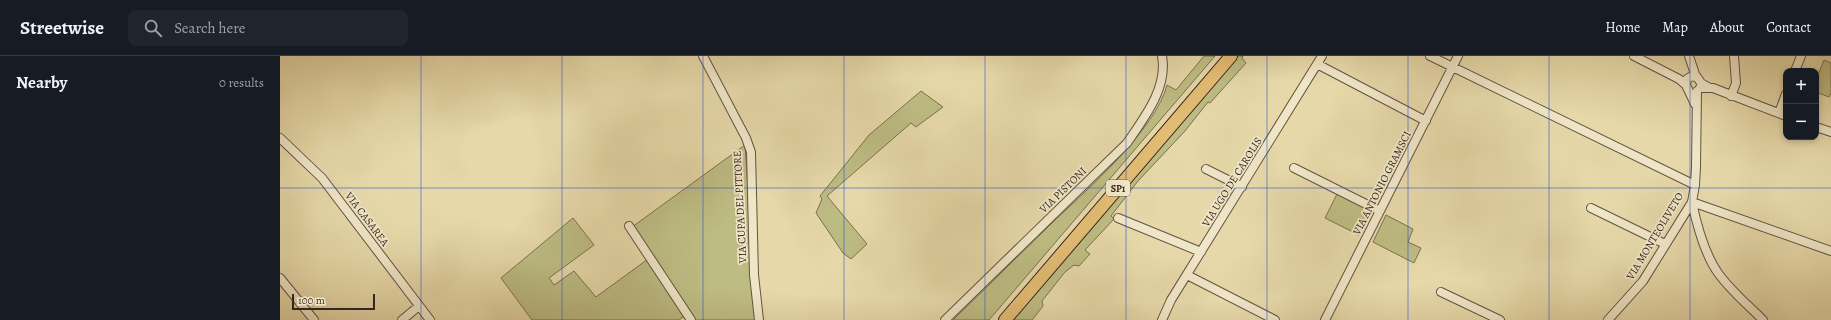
<!DOCTYPE html>
<meta charset="utf-8">
<style>
:root{--surface:#171b24;--page:#20242c;--text:#f1f3f6;--muted:#9ea1a6;--line:#363941}
body{margin:0;font-family:Alegreya,serif;background:var(--page);color:var(--text)}
.controls{position:absolute;right:12px;top:12px;display:grid;overflow:hidden;border-radius:8px;box-shadow:0 2px 6px #0003}
.controls button{width:36px;height:36px;display:grid;place-items:center;padding:0;border:0;border-bottom:1px solid var(--line);background:var(--surface);color:var(--text);font:20px sans-serif}
.scale{position:absolute;left:12px;bottom:10px;width:83px;box-sizing:border-box;padding-left:4px;border:2px solid #38251e;border-top:0;font-size:11px;line-height:14px;white-space:nowrap;color:#38251e;-webkit-text-stroke:3px #efe6c7;paint-order:stroke}
.list{margin:0;padding:0;list-style:none}
h2{display:flex;justify-content:space-between;align-items:center;height:52px;margin:0;padding:0 16px;font-size:17px}
h2 small{font-size:13px;font-weight:400;color:var(--muted)}
.icon{flex:none;width:22px;height:22px;fill:none;stroke:currentColor;stroke-width:2;stroke-linecap:round;stroke-linejoin:round}
.map{position:relative;flex:none;width:1551px;height:264px;overflow:hidden}
header{display:flex;align-items:center;gap:24px;box-sizing:border-box;height:56px;padding:0 20px;background:var(--surface);border-bottom:1px solid var(--line)}
header strong{font-size:19px}
nav{display:flex;gap:22px;margin-inline-start:auto;font-size:14px}
.search{width:280px;height:36px;background:var(--page);display:flex;align-items:center;gap:10px;box-sizing:border-box;padding:0 14px;border-radius:8px;color:var(--muted);font-size:15px}
main{display:flex}
aside{flex:1;background:var(--surface)}
.map>svg:first-child{display:block}
.green{fill:#bdbc83;stroke:#7a7050}
.lines{fill:none;stroke-linecap:round;stroke-linejoin:round}
.minor-casing{stroke:#645241;stroke-width:10}
.highway-casing{stroke:#38251e;stroke-width:14}
.minor{stroke:#efe6c7;stroke-width:8}
.highway{stroke:#e3bc74;stroke-width:12}
.grid{fill:none;stroke:#1d4ed8;stroke-width:1;stroke-opacity:0.55}
.labels{text-anchor:middle;dominant-baseline:central;stroke-width:3.5;stroke-linejoin:round;paint-order:stroke}
.shield{fill:#efe6c7;stroke:#6f5f51;stroke-width:1}
.shield-label{font-size:10px;font-weight:bold;fill:#38251e}
.street-label{font-size:11px;fill:#38251e;stroke:#efe6c7}
</style>
<header>
<strong>Streetwise</strong>
<div class="search"><svg class="icon" aria-label="search" viewBox="0 0 24 24"><circle cx="10" cy="10" r="6"/><path d="M15 15l6 6"/></svg>Search here</div>
<nav><a>Home</a><a>Map</a><a>About</a><a>Contact</a></nav>
</header>
<main>
<aside>
<h2>Nearby<small>0 results</small></h2>
<ul class="list">
</ul>
</aside>
<div class="map">
<svg width="1551" height="264" viewBox="0 0 1551 264">
<rect width="100%" height="100%" fill="#e6d8a9"/>
<filter id="stains"><feTurbulence type="fractalNoise" baseFrequency=".005" numOctaves="4"/><feColorMatrix values="0 0 0 0 .2 0 0 0 0 .09 0 0 0 0 .02 0 0 0 .5 -.17"/></filter>
<radialGradient id="worn" r=".72"><stop offset=".6" stop-color="#630" stop-opacity="0"/><stop offset="1" stop-color="#630" stop-opacity=".3"/></radialGradient>
<path class="green" d="M924 0H935L709 264H673C706 231 740 199 773 166 806 135 876 73 887 29L896 34Z
M956 0H963L962 2 966 7 930 47 928 46 905 75 858 125 831 160 834 163 805 194 810 198 799 210 794 209 785 216 762 245 763 250 752 264H731L801 185Z
M1544 4 1551 7V37L1549 41 1536 36V24Z
M641 35 663 51 636 71 631 67 547 140 587 188 571 203 563 197 536 157 542 143 540 140 589 79Z
M465 89 477 264H415L352 171Z
M1058 136 1093 153 1079 179 1045 162Z
M1106 159 1133 173 1128 186 1141 192 1134 207 1093 186Z
M293 162 314 189 269 222 274 229 294 215 316 241 368 203 406 259 399 264H252L221 222Z"/>
<g class="lines">
<defs>
<path id="minor" d="M423 0 466 82 471 96 474 219 479 264
M1150 0 1415 129
M1354 0 1399 23 1406 29
M1409 0 1416 21
M1037 8 1146 65
M1515 15 1521 0
M1420 32H1433L1506 60
M1451 40 1456 27 1454 0
M1415 48 1406 29 1407 23 1412 20 1417 21 1421 27 1428 31
M1499 57 1506 38
M1536 71 1551 76
M0 82 42 122 150 264
M1014 112 1100 155
M926 113 962 131
M1412 146 1551 195
M1412 146C1417 170 1424 197 1438 217 1451 235 1468 249 1483 264
M1311 152 1385 188
M838 162 921 196
M349 170 411 264
M907 219 995 264
M0 222 34 264
M1161 236 1220 264
M122 264 139 250
M665 264 847 87C864 62 888 32 882 0
M882 264 891 244 1042 0
M1045 264 1178 0
M1328 264 1363 225 1412 146 1415 129 1416 111 1417 35"/>
<path id="highway" d="M725 264 951 0"/>
</defs>
<use href="#minor" class="minor-casing"/>
<use href="#highway" class="highway-casing"/>
<use href="#minor" class="minor"/>
<use href="#highway" class="highway"/>
</g>
<path class="grid" d="M141 0V264M282 0V264M423 0V264M564 0V264M705 0V264M846 0V264M987 0V264M1128 0V264M1269 0V264M1410 0V264M0 132H1551"/>
<g class="labels">
<rect class="shield" x="826" y="124" width="24" height="16" rx="3"/>
<g class="shield-label">
<text x="838" y="132">SP1</text>
</g>
<g class="street-label">
<text transform="translate(952 126) rotate(-58)">VIA UGO DE CAROLIS</text>
<text transform="translate(1102 127) rotate(-63)">VIA ANTONIO GRAMSCI</text>
<text transform="translate(783 134) rotate(-44)">VIA PISTONI</text>
<text transform="translate(460 151) rotate(-93)">VIA CUPA DEL PITTORE</text>
<text transform="translate(87 163) rotate(53)">VIA CASAREA</text>
<text transform="translate(1375 180) rotate(-59)">VIA MONTEOLIVETO</text>
</g>
</g>
<rect width="100%" height="100%" filter="url(#stains)"/>
<rect width="100%" height="100%" fill="url(#worn)"/>
</svg>
<div class="controls">
<button>+</button>
<button>−</button>
</div>
<div class="scale">100 m</div>
</div>
</main>
